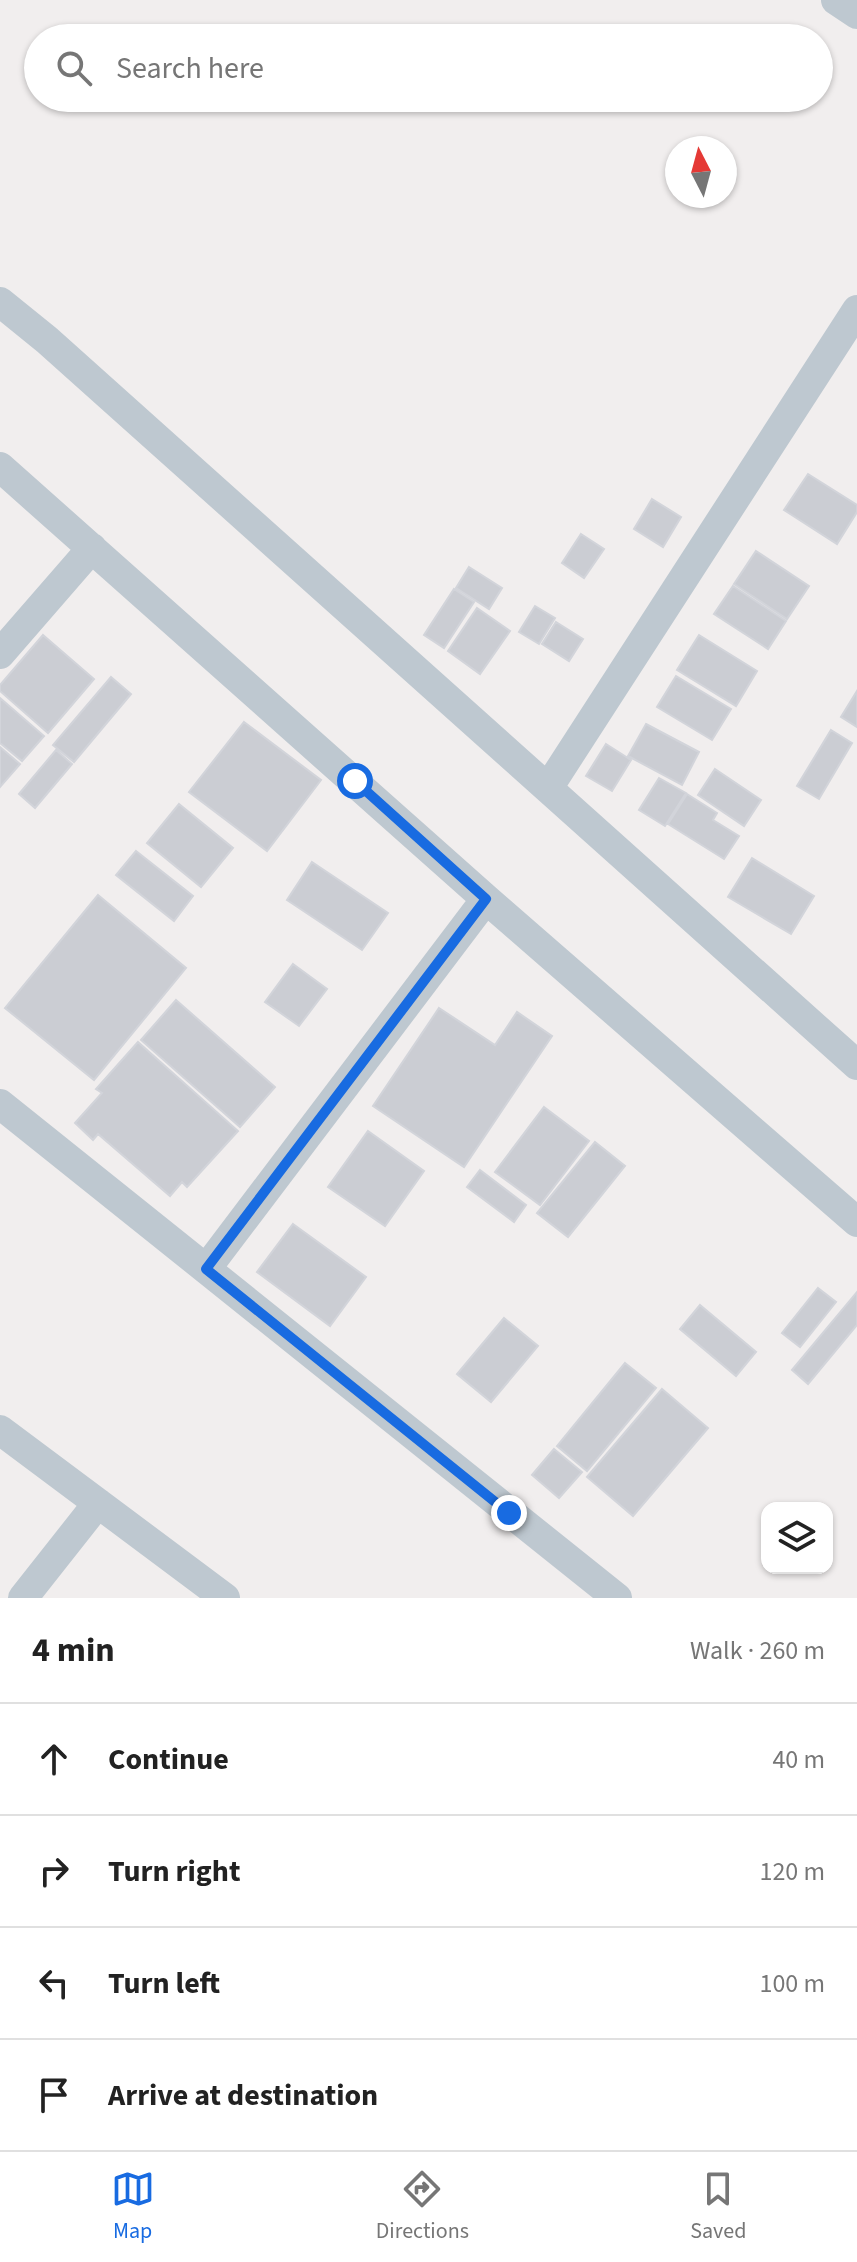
<!DOCTYPE html>
<meta charset="utf-8">
<style>
:root{--surface:#fff;--page:#f2f2f2;--text:#222;--muted:#767676;--line:#e0e0e0;--accent:#186be1}
body{margin:0;font-family:"Source Sans 3",sans-serif;background:var(--page);color:var(--text)}
.controls{position:absolute;right:24px;bottom:24px;display:grid;overflow:hidden;border-radius:16px;box-shadow:0 2px 6px #0004}
.controls button{width:72px;height:72px;display:grid;place-items:center;padding:0;border:0;border-bottom:2px solid var(--line);background:var(--surface);color:var(--text);font:40px sans-serif}
.compass{position:absolute;left:665px;top:136px;width:72px;height:72px;border-radius:50%;background:var(--surface);box-shadow:0 2px 6px #0004;rotate:354deg}
.stop{position:absolute;width:24px;height:24px;margin:-18px;border:6px solid #186be1;border-radius:50%;background:#fff}
.stop.end{background:#186be1;border-color:#fff;box-shadow:0 2px 8px #0008}
.list{margin:0;padding:0;list-style:none}
h2{display:flex;justify-content:space-between;align-items:center;height:104px;margin:0;padding:0 32px;font-size:34px}
h2 small{font-size:26px;font-weight:400;color:var(--muted)}
.list li{display:grid;grid-template-columns:52px 1fr auto;gap:24px;align-items:center;box-sizing:border-box;height:112px;padding:0 32px;border-top:2px solid var(--line)}
.list b{display:block;font-size:30px;white-space:nowrap}
.list em{font-size:26px;font-style:normal;color:var(--muted)}
.icon{flex:none;width:44px;height:44px;fill:none;stroke:currentColor;stroke-width:2;stroke-linecap:round;stroke-linejoin:round}
.map{position:relative;flex:none;width:857px;height:1598px;overflow:hidden}
.search{position:absolute;background:var(--surface);box-shadow:0 2px 6px #0004;left:24px;right:24px;top:24px;height:88px;display:flex;align-items:center;gap:20px;box-sizing:border-box;padding:0 28px;border-radius:44px;color:var(--muted);font-size:30px}
.sheet{height:552px;background:var(--surface)}
nav{display:flex;justify-content:space-around;align-items:center;box-sizing:border-box;height:112px;border-top:2px solid var(--line);background:var(--surface);font-size:22px;color:var(--muted)}
nav a{display:grid;justify-items:center;gap:4px}
nav .on{color:var(--accent)}
.map>svg:first-child{display:block}
.building{fill:#cbcdd3;stroke:#d2d4da;stroke-width:2}
.lines{fill:none;stroke-linecap:round;stroke-linejoin:round}
.minor{stroke:#bec8d0;stroke-width:30}
.route{stroke:#186be1;stroke-width:10}
</style>
<div class="map">
<svg width="857" height="1598" viewBox="0 0 857 1598">
<rect width="100%" height="100%" fill="#f1eeee"/>
<path class="building" d="M808 474 857 505V512L837 544 784 510Z
M652 499 681 517 663 547 634 529Z
M581 534 604 549 584 578 562 563Z
M756 551 809 586 787 619 734 584Z
M469 567 502 588 489 609 456 588Z
M733 586 786 621 768 649 714 614Z
M454 589 474 602 444 648 424 635Z
M535 606 555 618 539 644 519 632Z
M477 608 510 631 480 674 448 651Z
M556 622 583 639 569 661 542 644Z
M43 635 94 679 48 733 0 691V685Z
M699 635 757 671 736 706 677 670Z
M676 676 731 709 712 740 657 707Z
M111 677 131 694 74 762 53 745Z
M857 691V727L841 717Z
M0 698 44 736 22 761 0 743Z
M244 722 321 780 267 851 189 792Z
M646 724 699 752 682 785 628 756Z
M831 730 852 743 819 799 797 786Z
M606 744 631 760 612 791 586 776Z
M0 747 20 764 0 787Z
M56 750 72 764 35 808 19 794Z
M715 769 761 800 744 826 698 795Z
M659 778 686 793 665 826 639 810Z
M687 794 717 813 713 820 739 836 724 859 668 824Z
M179 804 233 848 201 887 147 843Z
M136 851 193 896 174 921 116 875Z
M752 858 814 896 791 934 728 897Z
M312 862 388 913 362 950 287 900Z
M98 895 186 968 94 1080 5 1008Z
M293 964 327 989 299 1026 265 1002Z
M176 1000 275 1087 240 1127 141 1040Z
M439 1008 495 1045 517 1012 552 1036 464 1167 373 1106Z
M138 1042 238 1131 187 1187 182 1182 170 1196 98 1134 93 1140 75 1123 102 1093 96 1089Z
M544 1107 589 1141 540 1205 495 1172Z
M368 1131 424 1171 385 1226 328 1187Z
M595 1142 625 1166 568 1237 537 1213Z
M480 1170 526 1205 514 1222 467 1187Z
M293 1224 366 1277 330 1326 257 1272Z
M818 1288 836 1302 800 1347 782 1333Z
M857 1292V1325L808 1384 792 1370Z
M700 1305 756 1352 736 1376 680 1329Z
M504 1318 538 1346 491 1402 457 1374Z
M625 1363 656 1388 587 1471 557 1446Z
M662 1389 708 1428 633 1516 587 1477Z
M554 1449 582 1472 559 1498 532 1475Z"/>
<g class="lines">
<path class="minor" d="M836 0 857 14
M0 302 47 340 857 1065
M0 467 486 899 857 1222
M0 654 92 548
M548 788 857 310
M0 1104 617 1598
M206 1269 486 899
M0 1430 225 1598
M23 1598 98 1503"/>
</g>
<g class="lines">
<path class="route" d="M355 781 486 899 206 1269 509 1513"/>
</g>
</svg>
<div class="controls">
<button><svg class="icon" aria-label="layers" viewBox="0 0 24 24"><path d="M12 4l9 5-9 5-9-5zM3 14l9 5 9-5"/></svg></button>
</div>
<svg class="compass" viewBox="-18 -18 36 36"><path d="M0-13l5 13h-10z" fill="#e53935"/><path d="M0 13l5-13h-10z" fill="#767676"/></svg>
<div class="stop" style="left:355px;top:781px"></div>
<div class="stop end" style="left:509px;top:1513px"></div>
<div class="search"><svg class="icon" aria-label="search" viewBox="0 0 24 24"><circle cx="10" cy="10" r="6"/><path d="M15 15l6 6"/></svg>Search here</div>
</div>
<section class="sheet">
<h2>4 min<small>Walk · 260 m</small></h2>
<ul class="list">
<li><svg class="icon" aria-label="ahead" viewBox="0 0 24 24"><path d="M12 20V5M6 11l6-6 6 6"/></svg><div><b>Continue</b></div><em>40 m</em></li>
<li><svg class="icon" aria-label="right" viewBox="0 0 24 24"><path d="M7 20v-9h11M14 6l5 5-5 5"/></svg><div><b>Turn right</b></div><em>120 m</em></li>
<li><svg class="icon" aria-label="left" viewBox="0 0 24 24"><path d="M17 20v-9H6M10 6l-5 5 5 5"/></svg><div><b>Turn left</b></div><em>100 m</em></li>
<li><svg class="icon" aria-label="arrive" viewBox="0 0 24 24"><path d="M6 21V4h12l-3 4 3 4H6"/></svg><div><b>Arrive at destination</b></div></li>
</ul>
</section>
<nav>
<a class="on"><svg class="icon" aria-label="map" viewBox="0 0 24 24"><path d="M3 6l6-2 6 2 6-2v14l-6 2-6-2-6 2zM9 4v14M15 6v14"/></svg>Map</a>
<a><svg class="icon" aria-label="directions" viewBox="0 0 24 24"><path d="M12 3l9 9-9 9-9-9zM9 14v-3h6M13 9l2 2-2 2"/></svg>Directions</a>
<a><svg class="icon" aria-label="saved" viewBox="0 0 24 24"><path d="M7 4h10v16l-5-4-5 4z"/></svg>Saved</a>
</nav>
